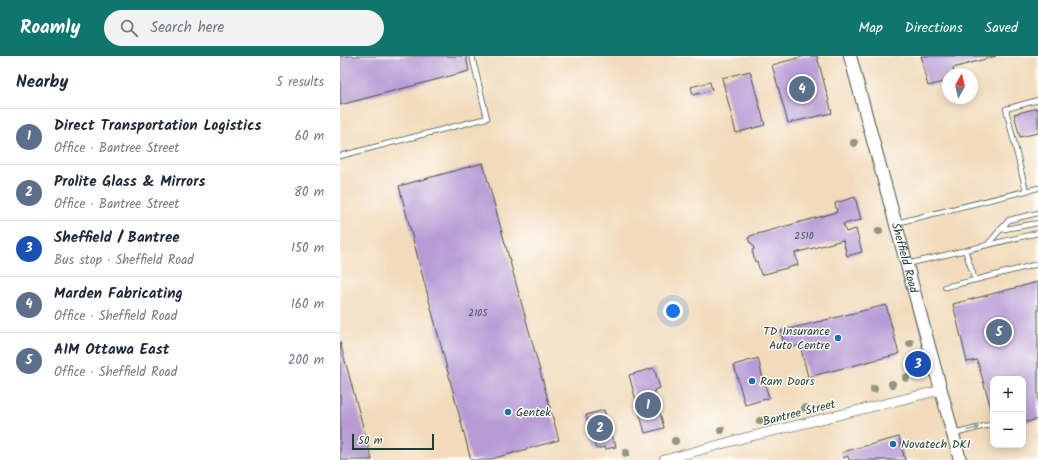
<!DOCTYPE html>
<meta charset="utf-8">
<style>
:root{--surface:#fff;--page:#f2f2f3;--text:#1f2937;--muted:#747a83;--line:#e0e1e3;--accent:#0f766e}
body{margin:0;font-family:Kalam,sans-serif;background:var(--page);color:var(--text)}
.controls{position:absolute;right:12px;bottom:12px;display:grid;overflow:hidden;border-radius:8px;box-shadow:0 2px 10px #0003}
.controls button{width:36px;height:36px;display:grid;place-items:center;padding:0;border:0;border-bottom:1px solid var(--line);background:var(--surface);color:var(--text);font:20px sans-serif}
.compass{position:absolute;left:602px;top:12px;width:36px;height:36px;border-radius:50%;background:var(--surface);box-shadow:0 2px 10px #0003;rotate:8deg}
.scale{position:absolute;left:12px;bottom:10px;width:82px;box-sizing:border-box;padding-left:4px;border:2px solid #1f3d34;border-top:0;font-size:11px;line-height:14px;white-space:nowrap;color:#1f3d34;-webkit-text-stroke:3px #fdfcf7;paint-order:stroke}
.you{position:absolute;left:333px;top:255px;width:14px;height:14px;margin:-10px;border:3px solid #fff;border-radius:50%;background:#1a73e8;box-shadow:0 0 0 6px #1a73e833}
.badge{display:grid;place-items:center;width:26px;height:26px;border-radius:50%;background:var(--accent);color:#fff;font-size:13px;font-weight:700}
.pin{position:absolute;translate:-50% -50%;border:2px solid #fff;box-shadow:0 1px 4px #0006}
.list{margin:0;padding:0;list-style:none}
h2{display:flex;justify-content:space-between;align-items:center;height:52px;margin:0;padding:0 16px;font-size:17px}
h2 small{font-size:13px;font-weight:400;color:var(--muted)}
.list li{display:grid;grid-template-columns:26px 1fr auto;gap:12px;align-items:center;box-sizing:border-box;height:56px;padding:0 16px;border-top:1px solid var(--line)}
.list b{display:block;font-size:15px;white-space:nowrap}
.list p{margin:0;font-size:13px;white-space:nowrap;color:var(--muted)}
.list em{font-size:13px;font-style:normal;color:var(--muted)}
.icon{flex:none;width:22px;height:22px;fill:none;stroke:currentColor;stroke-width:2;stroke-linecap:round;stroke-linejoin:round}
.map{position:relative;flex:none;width:698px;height:404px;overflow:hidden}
header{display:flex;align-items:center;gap:24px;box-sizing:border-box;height:56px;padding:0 20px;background:var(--accent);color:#fff}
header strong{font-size:19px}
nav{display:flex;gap:22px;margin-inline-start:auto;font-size:14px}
.search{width:280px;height:36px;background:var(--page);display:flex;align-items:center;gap:10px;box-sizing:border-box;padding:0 14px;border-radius:22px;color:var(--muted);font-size:15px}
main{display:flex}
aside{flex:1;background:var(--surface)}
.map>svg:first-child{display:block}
.building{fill:#b79bd6}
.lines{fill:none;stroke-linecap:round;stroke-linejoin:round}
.lane-casing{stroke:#3f5548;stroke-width:6}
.street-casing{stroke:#3f5548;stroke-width:10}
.secondary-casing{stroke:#3f5548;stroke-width:14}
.lane{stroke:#fff;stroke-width:4.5}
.street{stroke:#fff;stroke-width:9}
.secondary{stroke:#fff;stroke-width:12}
.tree{fill:#91977a}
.oneway{stroke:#8f9e9a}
.poi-dot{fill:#1f6fb2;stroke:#fdfcf7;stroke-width:1.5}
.labels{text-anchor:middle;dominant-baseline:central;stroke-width:3;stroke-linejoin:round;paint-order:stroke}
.number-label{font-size:10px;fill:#45545c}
.street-label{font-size:12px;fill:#1f3d34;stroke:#fdfcf7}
.poi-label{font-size:12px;fill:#1f3d34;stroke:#fdfcf7;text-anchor:start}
</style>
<header>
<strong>Roamly</strong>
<div class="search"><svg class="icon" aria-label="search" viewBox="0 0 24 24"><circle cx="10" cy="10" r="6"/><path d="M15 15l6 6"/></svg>Search here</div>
<nav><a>Map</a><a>Directions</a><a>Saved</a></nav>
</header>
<main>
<aside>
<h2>Nearby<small>5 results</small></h2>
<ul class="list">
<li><span class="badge" style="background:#5c6f8a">1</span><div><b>Direct Transportation Logistics</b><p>Office · Bantree Street</p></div><em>60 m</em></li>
<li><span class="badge" style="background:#5c6f8a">2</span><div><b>Prolite Glass &amp; Mirrors</b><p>Office · Bantree Street</p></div><em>80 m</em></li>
<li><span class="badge" style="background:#1a4fb4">3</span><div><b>Sheffield / Bantree</b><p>Bus stop · Sheffield Road</p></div><em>150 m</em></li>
<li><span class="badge" style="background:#5c6f8a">4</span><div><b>Marden Fabricating</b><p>Office · Sheffield Road</p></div><em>160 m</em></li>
<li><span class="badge" style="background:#5c6f8a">5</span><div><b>AIM Ottawa East</b><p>Office · Sheffield Road</p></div><em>200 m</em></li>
</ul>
</aside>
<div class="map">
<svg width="698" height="404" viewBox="0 0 698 404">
<rect width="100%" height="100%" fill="#fdfcf7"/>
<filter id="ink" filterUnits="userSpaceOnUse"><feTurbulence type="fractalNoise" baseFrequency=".025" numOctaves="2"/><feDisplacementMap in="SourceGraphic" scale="8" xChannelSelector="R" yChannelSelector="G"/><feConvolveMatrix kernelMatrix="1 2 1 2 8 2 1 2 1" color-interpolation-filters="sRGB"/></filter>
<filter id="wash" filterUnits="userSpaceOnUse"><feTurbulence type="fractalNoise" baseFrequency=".012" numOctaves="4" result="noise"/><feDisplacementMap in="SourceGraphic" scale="16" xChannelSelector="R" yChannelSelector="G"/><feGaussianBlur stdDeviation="0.9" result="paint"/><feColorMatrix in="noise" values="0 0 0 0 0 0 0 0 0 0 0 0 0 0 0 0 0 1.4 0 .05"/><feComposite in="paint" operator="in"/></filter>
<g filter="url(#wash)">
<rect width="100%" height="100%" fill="#f2daba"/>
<g id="blocks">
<path class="building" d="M0 0H126L129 15 0 49Z
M465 0H477L492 57 448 67 432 9Z
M581 0H656L613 12 614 18H608V25L588 30 582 7 583 6Z
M410 15 425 69 396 77 382 22Z
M370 26 372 34 353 39 351 31Z
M698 52V77L680 81 674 58Z
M143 107 219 384 148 404H131L59 130Z
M515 141 521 164 503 168 506 176 516 173 522 196 507 200 503 184 455 197 458 209 421 219 417 205 415 206 412 194 414 193 412 187H410L408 182 410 181V180L497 156 495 147Z
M698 226V363L683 367V323H653V359L637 304 627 306 613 248Z
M546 249 559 298 468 321 460 289 445 293 441 275Z
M0 286 32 404H0Z
M418 302 423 323 425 322 426 327H425L429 342 405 349 394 309Z
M314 312 320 332 314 334 324 372 305 377 289 319Z
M264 354 273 386H275L276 391 265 393V391L256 393 246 359Z
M559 381 565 404H509L508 400 503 402 502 397 506 395Z"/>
</g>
</g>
<g filter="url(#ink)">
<use href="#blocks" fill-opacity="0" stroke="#3f5548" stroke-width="1"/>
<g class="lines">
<defs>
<path id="lane" d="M0 100 147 62 132 0
M686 135 666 53 698 44
M556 167 698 132
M659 174 698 167
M647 189 669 164 698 157
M567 208 698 177
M635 224 698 208
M605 231 635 224 625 194
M614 378 653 368"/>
<path id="street" d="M324 404 400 383 601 334"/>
<g id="secondary">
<path id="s1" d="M510 0 620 404"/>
</g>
</defs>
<use href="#lane" class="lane-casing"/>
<use href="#street" class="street-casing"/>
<use href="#secondary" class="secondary-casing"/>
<use href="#lane" class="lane"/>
<use href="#street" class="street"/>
<use href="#secondary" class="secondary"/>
</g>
<g class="tree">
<circle cx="514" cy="87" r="4"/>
<circle cx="539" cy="175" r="4"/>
<circle cx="570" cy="287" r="4"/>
<circle cx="573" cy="307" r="4"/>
<circle cx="571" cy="315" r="4"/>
<circle cx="566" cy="322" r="4"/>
<circle cx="552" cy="328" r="4"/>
<circle cx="534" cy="333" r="4"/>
<circle cx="465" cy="352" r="4"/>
<circle cx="420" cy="365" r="4"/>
<circle cx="381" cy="374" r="4"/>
<circle cx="335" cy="385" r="4"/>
<circle cx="286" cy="397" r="4"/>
</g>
<defs><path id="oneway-shaft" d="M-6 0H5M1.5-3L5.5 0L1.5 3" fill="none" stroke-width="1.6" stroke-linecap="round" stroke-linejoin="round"/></defs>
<use class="oneway" href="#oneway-shaft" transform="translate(633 373) rotate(-15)"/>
</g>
<g class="poi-dot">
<circle cx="498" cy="282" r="4"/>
<circle cx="412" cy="325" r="4"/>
<circle cx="168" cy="356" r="4"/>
<circle cx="553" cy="388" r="4"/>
</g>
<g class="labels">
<g class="number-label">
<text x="464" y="180">2510</text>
<text x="138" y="257">2105</text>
</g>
<g class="street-label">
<text stroke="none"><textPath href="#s1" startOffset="209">Sheffield Road</textPath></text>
<text transform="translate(459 357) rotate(-14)">Bantree Street</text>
</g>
<g class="poi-label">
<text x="490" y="275" text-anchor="end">TD Insurance<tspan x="490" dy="14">Auto Centre</tspan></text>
<text x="420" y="325">Ram Doors</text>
<text x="176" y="356">Gentek</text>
<text x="561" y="388">Novatech DKI</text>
</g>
</g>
</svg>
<div class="controls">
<button>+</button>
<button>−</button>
</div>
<svg class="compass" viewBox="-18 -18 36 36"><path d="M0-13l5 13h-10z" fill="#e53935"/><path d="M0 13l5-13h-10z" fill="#747a83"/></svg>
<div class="scale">50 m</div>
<div class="you"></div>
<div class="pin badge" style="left:308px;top:349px;background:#5c6f8a">1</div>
<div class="pin badge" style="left:260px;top:372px;background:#5c6f8a">2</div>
<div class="pin badge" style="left:578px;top:308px;background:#1a4fb4">3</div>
<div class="pin badge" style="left:462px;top:33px;background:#5c6f8a">4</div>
<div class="pin badge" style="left:659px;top:276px;background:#5c6f8a">5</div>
</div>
</main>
